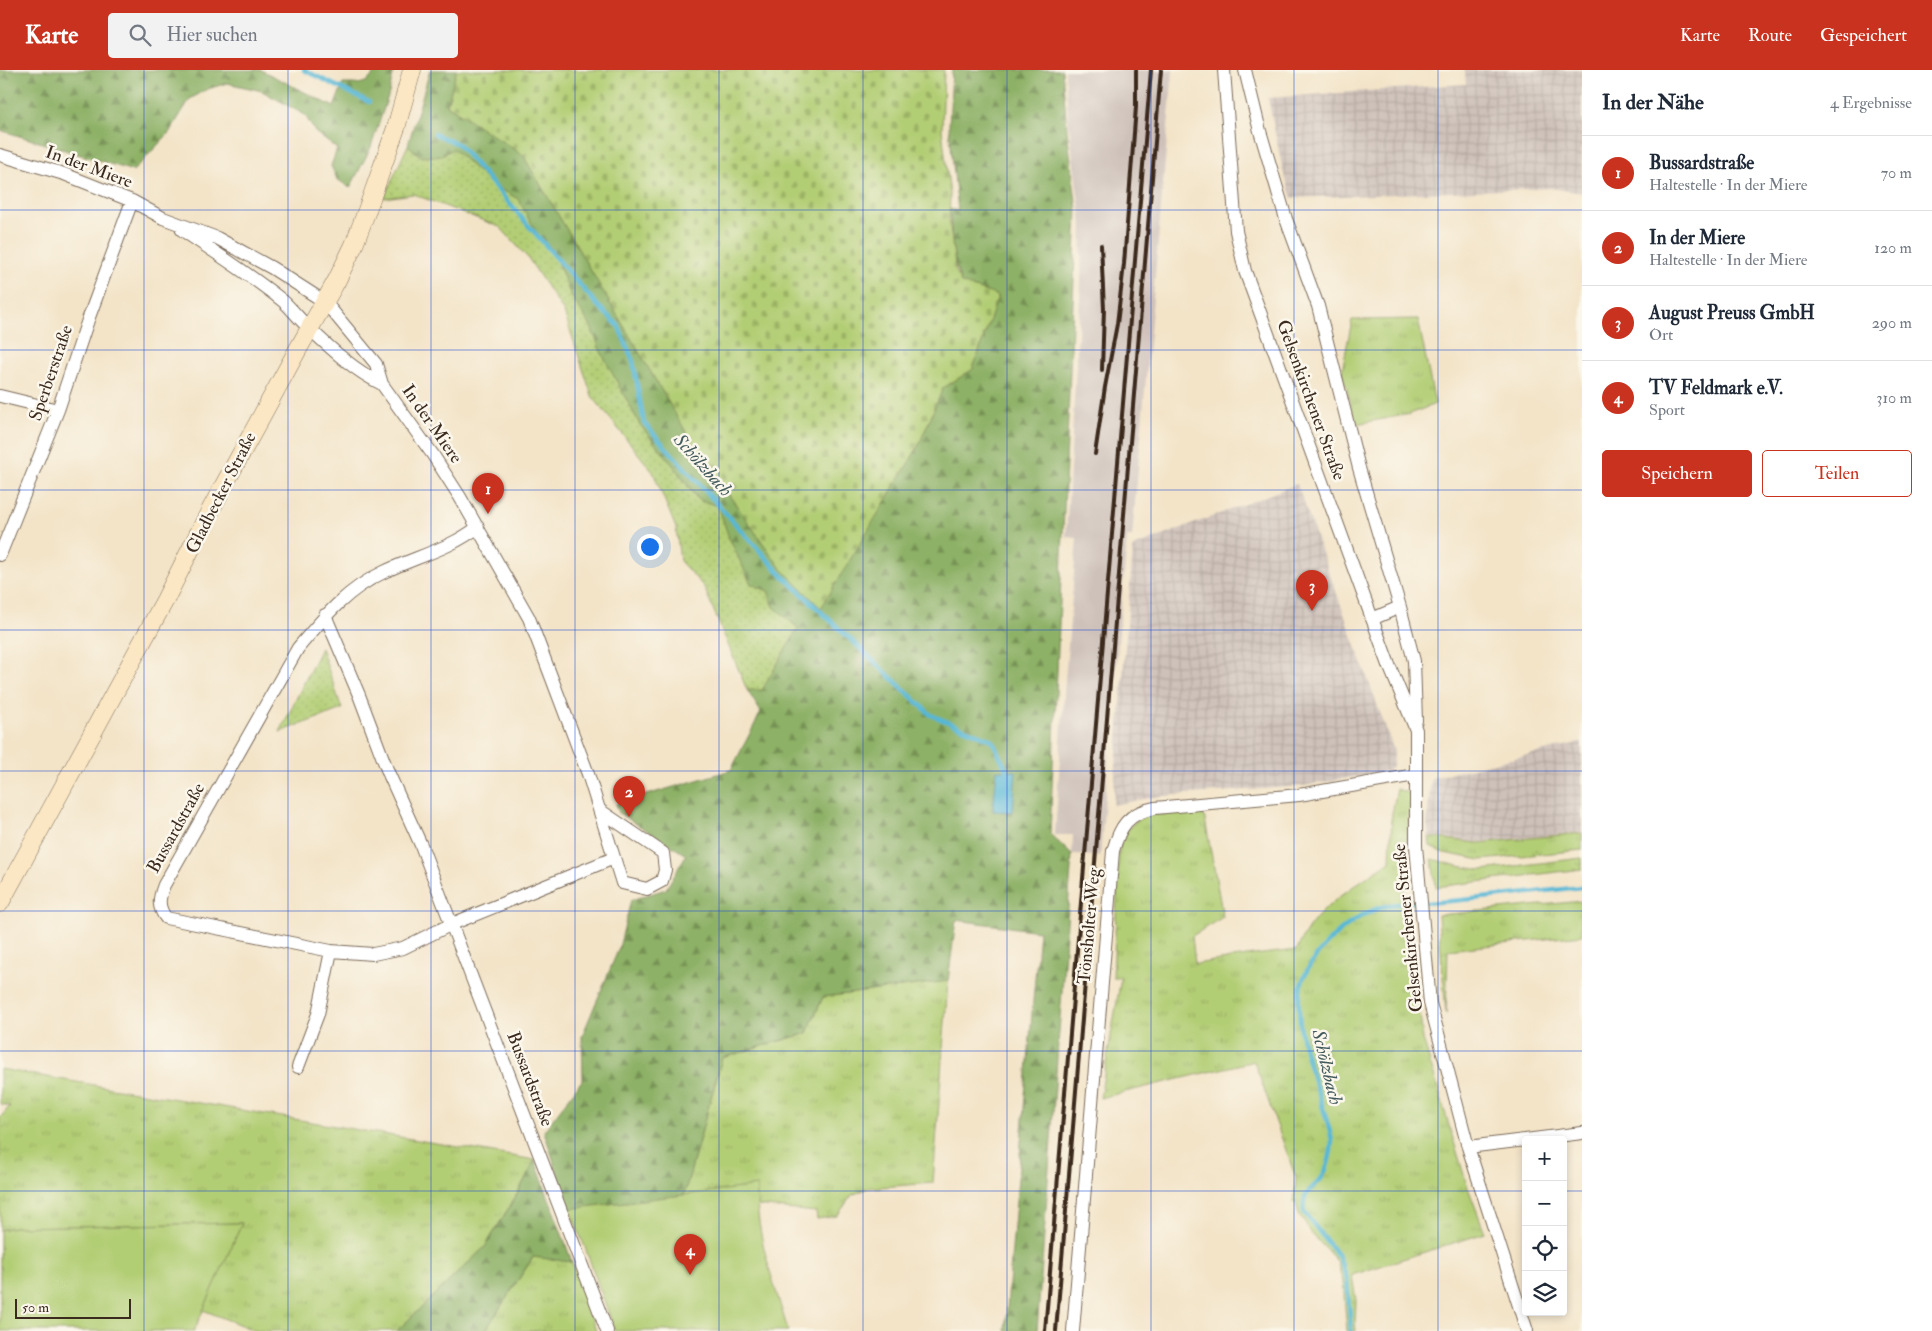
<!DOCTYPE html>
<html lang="de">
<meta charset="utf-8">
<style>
:root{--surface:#fff;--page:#f2f2f3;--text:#1f2937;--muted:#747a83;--line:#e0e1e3;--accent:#c8321e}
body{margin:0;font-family:"IM FELL Double Pica",serif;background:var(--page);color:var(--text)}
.controls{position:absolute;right:15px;bottom:15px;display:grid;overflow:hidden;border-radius:5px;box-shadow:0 2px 8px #0003}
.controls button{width:45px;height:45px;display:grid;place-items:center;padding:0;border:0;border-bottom:1px solid var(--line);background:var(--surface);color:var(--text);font:25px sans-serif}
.scale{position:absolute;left:15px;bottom:12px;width:116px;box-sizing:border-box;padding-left:5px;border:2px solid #3b2a1e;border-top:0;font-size:14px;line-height:18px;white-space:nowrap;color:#3b2a1e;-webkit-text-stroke:4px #fbf7ec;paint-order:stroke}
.you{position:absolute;left:649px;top:476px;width:18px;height:18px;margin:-12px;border:4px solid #fff;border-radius:50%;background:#1a73e8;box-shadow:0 0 0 8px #1a73e833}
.badge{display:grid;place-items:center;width:32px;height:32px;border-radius:50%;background:var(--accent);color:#fff;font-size:16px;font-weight:700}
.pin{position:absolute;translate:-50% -41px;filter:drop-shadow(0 1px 2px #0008)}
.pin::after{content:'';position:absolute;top:26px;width:18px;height:15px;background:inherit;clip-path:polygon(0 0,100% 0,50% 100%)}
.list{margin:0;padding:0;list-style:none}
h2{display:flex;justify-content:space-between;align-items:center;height:65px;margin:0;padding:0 20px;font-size:21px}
h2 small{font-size:16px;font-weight:400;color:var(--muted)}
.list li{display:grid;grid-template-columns:32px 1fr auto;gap:15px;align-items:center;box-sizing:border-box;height:75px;padding:0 20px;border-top:1px solid var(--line)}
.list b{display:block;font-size:19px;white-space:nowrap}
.list p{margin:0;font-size:16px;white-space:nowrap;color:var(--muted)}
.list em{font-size:16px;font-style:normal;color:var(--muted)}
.actions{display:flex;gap:10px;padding:15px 20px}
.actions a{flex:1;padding:11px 0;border:1px solid var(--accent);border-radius:5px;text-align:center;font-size:18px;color:var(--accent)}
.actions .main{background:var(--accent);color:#fff}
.icon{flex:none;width:28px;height:28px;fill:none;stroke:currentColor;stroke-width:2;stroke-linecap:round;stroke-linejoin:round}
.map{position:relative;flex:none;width:1582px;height:1261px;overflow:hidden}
header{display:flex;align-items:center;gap:30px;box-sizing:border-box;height:70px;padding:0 25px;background:var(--accent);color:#fff}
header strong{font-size:24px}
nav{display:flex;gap:28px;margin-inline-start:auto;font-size:18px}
.search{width:350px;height:45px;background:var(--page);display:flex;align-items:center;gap:12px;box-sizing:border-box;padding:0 18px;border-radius:5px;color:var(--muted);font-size:19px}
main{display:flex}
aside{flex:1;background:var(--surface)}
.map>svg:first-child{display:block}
.industrial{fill:url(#industrial-grid)}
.railway{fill:#cec1ba}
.grass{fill:url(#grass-tufts);stroke:#767c49}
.forest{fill:url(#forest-firs);stroke:#646e42}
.cemetery{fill:url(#cemetery-stones);stroke:#767c49}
.park{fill:url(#park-dots);stroke:#767c49}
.garden{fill:#b2ce74;stroke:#767c49}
.water{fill:#56b7d5;stroke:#48707a}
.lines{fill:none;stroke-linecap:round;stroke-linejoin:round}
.stream{stroke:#56b7d5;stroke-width:4.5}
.street-casing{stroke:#7b6b5a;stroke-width:14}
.secondary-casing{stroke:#7b6b5a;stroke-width:19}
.street{stroke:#fff;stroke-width:12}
.secondary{stroke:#fbe7c3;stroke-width:18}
.rail{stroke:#3b2a1e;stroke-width:4}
.grid{fill:none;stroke:#1d4ed8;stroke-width:1;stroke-opacity:0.55}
.labels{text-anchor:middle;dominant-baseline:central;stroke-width:5;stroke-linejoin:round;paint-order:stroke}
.street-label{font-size:18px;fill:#3b2a1e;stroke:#fbf7ec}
.water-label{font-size:19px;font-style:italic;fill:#445b5e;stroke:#fbf7ec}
</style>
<header>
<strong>Karte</strong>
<div class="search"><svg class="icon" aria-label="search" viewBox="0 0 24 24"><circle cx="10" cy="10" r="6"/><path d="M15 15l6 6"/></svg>Hier suchen</div>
<nav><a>Karte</a><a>Route</a><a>Gespeichert</a></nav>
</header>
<main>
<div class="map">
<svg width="1582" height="1261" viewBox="0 0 1582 1261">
<defs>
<pattern id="industrial-grid" width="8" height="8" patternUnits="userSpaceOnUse" patternTransform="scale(1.25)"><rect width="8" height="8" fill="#cec1ba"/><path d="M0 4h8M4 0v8" fill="none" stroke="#b2a69f"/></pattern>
<pattern id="grass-tufts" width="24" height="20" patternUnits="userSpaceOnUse" patternTransform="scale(1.25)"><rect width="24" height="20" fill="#b2ce74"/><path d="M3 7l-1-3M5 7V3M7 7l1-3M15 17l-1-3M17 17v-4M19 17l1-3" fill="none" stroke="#9ab164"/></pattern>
<pattern id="forest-firs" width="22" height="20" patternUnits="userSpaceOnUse" patternTransform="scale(1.25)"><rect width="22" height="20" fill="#8db166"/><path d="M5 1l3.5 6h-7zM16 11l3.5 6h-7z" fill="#749053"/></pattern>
<pattern id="cemetery-stones" width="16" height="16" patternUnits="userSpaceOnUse" patternTransform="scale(1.25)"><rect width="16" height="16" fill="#b2ce74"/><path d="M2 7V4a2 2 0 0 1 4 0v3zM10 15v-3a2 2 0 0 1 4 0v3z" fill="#9ab164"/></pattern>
<pattern id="park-dots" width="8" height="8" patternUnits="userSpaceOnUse" patternTransform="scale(1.25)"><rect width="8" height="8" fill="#b2ce74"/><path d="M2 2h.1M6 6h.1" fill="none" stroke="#9ab164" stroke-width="1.8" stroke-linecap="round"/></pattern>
</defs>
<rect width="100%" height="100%" fill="#fbf7ec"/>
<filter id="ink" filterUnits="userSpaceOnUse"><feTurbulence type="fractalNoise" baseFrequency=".02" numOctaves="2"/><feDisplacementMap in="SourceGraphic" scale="10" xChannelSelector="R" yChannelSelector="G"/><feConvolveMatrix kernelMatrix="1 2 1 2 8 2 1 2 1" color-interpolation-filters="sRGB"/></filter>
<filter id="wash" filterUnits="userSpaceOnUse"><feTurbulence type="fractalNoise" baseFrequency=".0096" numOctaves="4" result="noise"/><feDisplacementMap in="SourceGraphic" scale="20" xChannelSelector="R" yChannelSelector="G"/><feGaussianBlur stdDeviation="1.12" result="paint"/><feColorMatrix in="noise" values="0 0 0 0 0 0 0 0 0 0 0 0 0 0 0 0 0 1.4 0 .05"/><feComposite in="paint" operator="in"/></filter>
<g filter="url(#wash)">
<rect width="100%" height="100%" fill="#f3e4c8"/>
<path class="industrial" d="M1465 0H1582V123L1551 118 1292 128 1283 101 1268 28 1466 14Z
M1297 414 1394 681 1393 695 1388 701 1303 716 1160 726 1113 735 1133 477Z
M1582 672V762L1478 772 1429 766 1427 754 1431 708Z"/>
<path class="railway" d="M1065 0H1173L1132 467H1127L1100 786 1072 785 1073 765H1055L1065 610 1077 468 1066 467 1081 213 1082 154 1069 58Z"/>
<path class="grass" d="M1418 249 1435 334 1410 344 1356 354 1342 301 1352 250Z
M1397 719 1411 724 1404 815 1423 969 1467 1115 1485 1163 1352 1205 1356 1231 1355 1252 1356 1261H1347L1343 1212 1337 1191 1311 1163 1299 1144 1296 1133H1294L1296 1108 1254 991 1100 1028 1121 908H1113L1119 781C1129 737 1163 742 1200 738L1205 749 1223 847 1192 866 1195 894 1253 885 1297 880C1300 873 1304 865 1308 859 1328 830 1362 811 1390 791L1392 743Z
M1582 763V780L1481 790 1444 783 1430 776 1429 767 1478 773Z
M1582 788V799L1436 817 1432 789 1458 796 1482 800Z
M1582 831V865L1448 880 1446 944 1438 845Z
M948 911 933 1113 868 1118 852 1125 837 1146 817 1149 816 1142 756 1136 757 1117 684 1125 722 988 807 963 823 927Z
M0 999 535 1090 519 1121 485 1177 397 1261H256L203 1240 242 1153 14 1157 0 1160V1048L10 1036 0 1034Z
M534 1186 572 1192 596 1261H485Z"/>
<path class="forest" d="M0 0H261L334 37 343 14C358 14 369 16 375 0H394L389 23 371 77 350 118 337 109 331 96 337 79 315 62 305 45 262 21 227 13 208 19 190 29 169 63 133 101 0 60Z
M430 0H457L447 35 523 85 695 377 780 497 821 537 918 377 943 318 973 299 998 226 961 213C953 190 951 163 950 139L958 141 949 57 952 0H1062L1067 60 1077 139 1050 764 1072 785 1037 1261H1005L1039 861 956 850 948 911 823 927 807 963 722 988 684 1125 569 1139 544 1061 583 1009 582 966 619 878 631 830 666 819 686 785 619 743 616 734 731 700 761 642 747 620 762 619 798 558 774 537 768 521 751 514 729 468 718 436 699 430 669 390 640 355 601 282 591 257 570 224 553 180 538 165 518 129 491 114 453 79 441 86 421 87 408 75Z
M535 1090 572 1192 533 1187 485 1261H397L485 1177 519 1121Z"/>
<path class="cemetery" d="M457 0H944L942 60 950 125 949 150 956 202 961 213 998 226 973 299 943 318 918 377 821 538 780 497 695 377 523 85 447 35Z"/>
<path class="park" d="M408 75 421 87 441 86 453 79 491 114 518 129 538 165 553 180 570 224 591 257 601 282 640 355 669 390 698 430 718 436 729 468 751 514 768 521 774 537 798 558 762 620H747L704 517 680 491 676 458 653 402 592 326 564 242 528 188 500 157 413 124 384 128Z
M321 578 342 639 280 662Z"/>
<path class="garden" d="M757 1116C755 1166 775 1214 788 1261H615L585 1177 569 1139Z
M242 1153 194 1261H0V1160L14 1157Z"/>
<path class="water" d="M997 700 1016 701 1013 742 993 741Z"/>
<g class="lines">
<path class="stream" d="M304 0 369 32
M435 64 458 74 599 237 618 255 633 291 644 353 780 503 931 645 992 670 1007 701
M1351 1261 1347 1209 1339 1187 1304 1142C1302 1121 1310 1122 1321 1109 1328 1099 1331 1082 1332 1071 1322 1022 1296 978 1299 927 1302 889 1348 847 1382 837 1401 831 1420 834 1439 832 1487 828 1534 822 1582 817"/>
</g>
</g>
<g filter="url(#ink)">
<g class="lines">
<defs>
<path id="street" d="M1224 0 1236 161 1245 201 1389 595 1416 660V776L1430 933 1468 1077 1527 1261
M1245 0 1260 61 1286 149 1318 236 1359 398 1400 537 1414 591 1416 651
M0 85 64 104 132 131 163 148 217 168 272 198 325 232 376 294 382 314 433 385 460 427 529 548 588 704 622 813 647 819 662 811 665 800 663 783 601 741
M182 160C216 183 251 205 283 231 292 239 300 250 309 258 331 279 355 301 382 314
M0 326 58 340
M478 457C450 479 415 487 384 502 347 519 323 548 298 578L164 815C159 828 157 836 166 848L331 881 373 884 403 878 452 854 614 788
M0 485 58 340 88 250 132 131
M325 545 359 625 388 702 421 775 607 1261
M1372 549 1400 537
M298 997 318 944 331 881
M1468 1077 1582 1063
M1073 1261 1113 781C1120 756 1128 743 1155 738L1299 725 1415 705"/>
<path id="secondary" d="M0 833 165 530 212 437 297 281 337 210 354 175 367 140 396 58 412 0"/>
</defs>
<use href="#street" class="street-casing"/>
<use href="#secondary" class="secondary-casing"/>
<use href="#street" class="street"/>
<use href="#secondary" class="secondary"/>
<path class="rail" d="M1101 175 1104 239 1102 300
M1095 384 1105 317 1117 254 1124 194 1136 37V0
M1045 1261 1151 0
M1056 1261 1161 0"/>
</g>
</g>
<path class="grid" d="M144 0V1261M288 0V1261M431 0V1261M575 0V1261M719 0V1261M863 0V1261M1007 0V1261M1151 0V1261M1294 0V1261M1438 0V1261M0 140H1582M0 280H1582M0 420H1582M0 560H1582M0 701H1582M0 841H1582M0 981H1582M0 1121H1526M1563 1121H1582"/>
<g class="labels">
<g class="street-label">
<text transform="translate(89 97) rotate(20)">In der Miere</text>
<text transform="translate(51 303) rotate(-71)">Sperberstraße</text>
<text transform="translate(1311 330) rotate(70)">Gelsenkirchener Straße</text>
<text transform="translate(432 354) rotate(55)">In der Miere</text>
<text transform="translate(221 423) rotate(-63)">Gladbecker Straße</text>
<text transform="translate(176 758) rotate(-61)">Bussardstraße</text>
<text transform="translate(1089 856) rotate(-85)">Tönsholter Weg</text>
<text transform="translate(1408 858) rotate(-96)">Gelsenkirchener Straße</text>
<text transform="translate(530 1009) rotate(69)">Bussardstraße</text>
</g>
<g class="water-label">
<text transform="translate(703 395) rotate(48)">Schölzbach</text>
<text transform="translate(1327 997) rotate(76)">Schölzbach</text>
</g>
</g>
</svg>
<div class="controls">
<button>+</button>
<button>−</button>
<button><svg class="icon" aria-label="locate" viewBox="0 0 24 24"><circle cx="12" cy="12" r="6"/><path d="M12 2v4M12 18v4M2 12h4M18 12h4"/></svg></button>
<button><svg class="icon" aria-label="layers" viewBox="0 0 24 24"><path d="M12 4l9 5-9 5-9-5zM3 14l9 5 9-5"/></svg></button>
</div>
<div class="scale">50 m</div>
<div class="you"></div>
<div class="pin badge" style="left:488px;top:444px">1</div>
<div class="pin badge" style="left:629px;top:747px">2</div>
<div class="pin badge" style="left:1312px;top:541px">3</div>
<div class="pin badge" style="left:690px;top:1205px">4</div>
</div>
<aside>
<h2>In der Nähe<small>4 Ergebnisse</small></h2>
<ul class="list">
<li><span class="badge">1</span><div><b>Bussardstraße</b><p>Haltestelle · In der Miere</p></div><em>70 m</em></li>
<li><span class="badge">2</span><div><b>In der Miere</b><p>Haltestelle · In der Miere</p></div><em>120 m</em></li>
<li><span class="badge">3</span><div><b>August Preuss GmbH</b><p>Ort</p></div><em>290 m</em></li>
<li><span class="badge">4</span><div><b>TV Feldmark e.V.</b><p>Sport</p></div><em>310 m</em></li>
</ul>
<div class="actions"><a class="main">Speichern</a><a>Teilen</a></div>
</aside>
</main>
